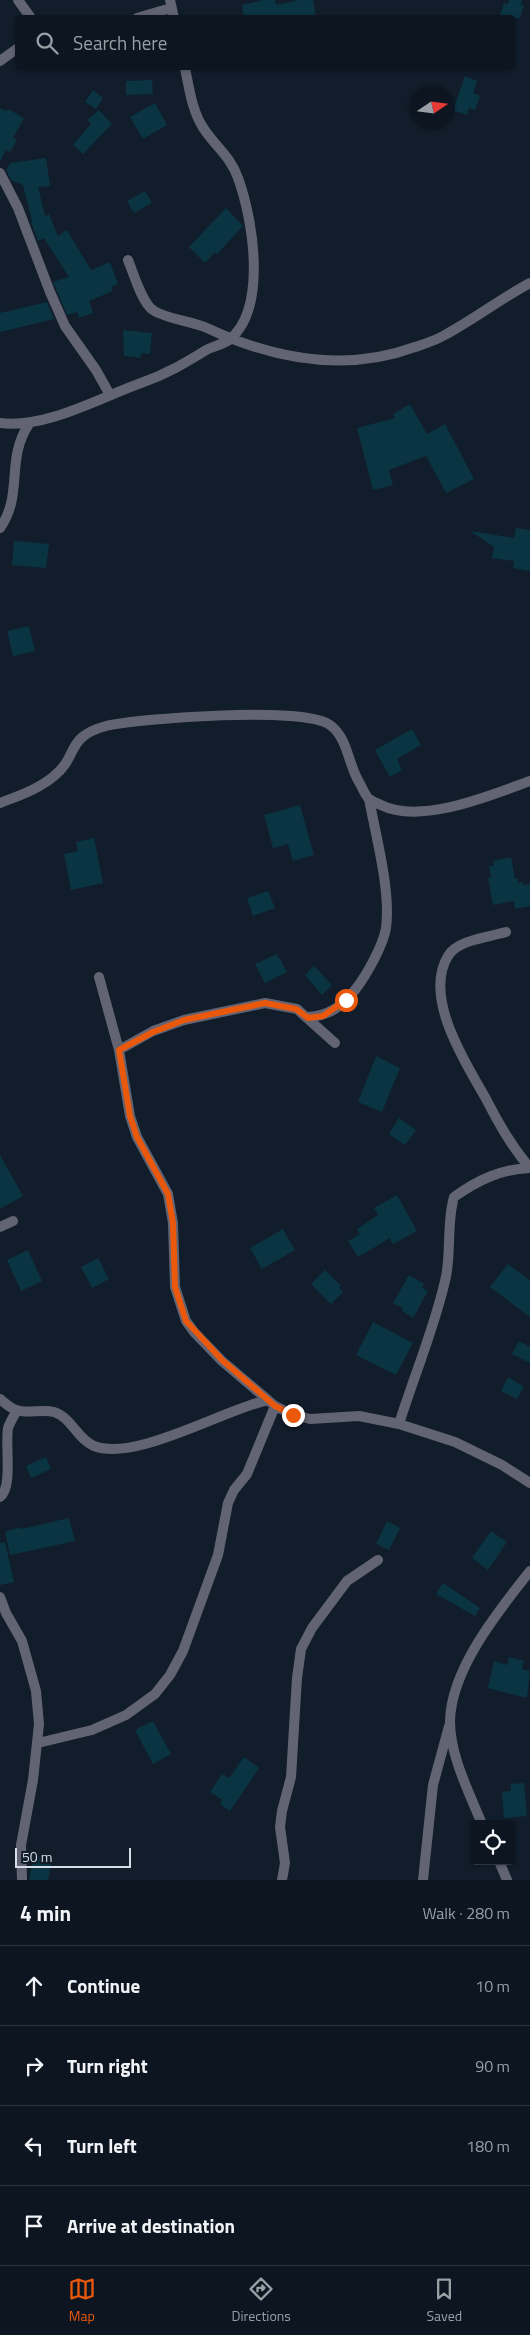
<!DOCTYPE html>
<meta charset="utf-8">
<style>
:root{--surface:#0d1620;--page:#1b232d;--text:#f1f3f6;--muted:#9a9fa5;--line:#2d353e;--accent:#ea580c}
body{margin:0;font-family:"Titillium Web",sans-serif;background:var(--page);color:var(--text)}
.controls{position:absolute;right:15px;bottom:15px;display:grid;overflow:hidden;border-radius:5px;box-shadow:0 1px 4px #0004}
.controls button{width:45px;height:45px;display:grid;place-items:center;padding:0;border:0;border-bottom:1px solid var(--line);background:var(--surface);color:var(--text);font:25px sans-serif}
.compass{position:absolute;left:410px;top:85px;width:45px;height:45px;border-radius:50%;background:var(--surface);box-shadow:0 1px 4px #0004;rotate:77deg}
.scale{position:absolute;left:15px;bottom:12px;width:116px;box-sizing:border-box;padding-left:5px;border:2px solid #d5dee8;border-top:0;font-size:14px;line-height:18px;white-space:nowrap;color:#d5dee8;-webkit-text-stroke:4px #111d2b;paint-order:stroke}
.stop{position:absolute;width:15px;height:15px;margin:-11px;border:4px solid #ea580c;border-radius:50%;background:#fff}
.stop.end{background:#ea580c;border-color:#fff;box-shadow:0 1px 5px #0008}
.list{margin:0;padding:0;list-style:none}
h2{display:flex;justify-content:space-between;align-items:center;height:65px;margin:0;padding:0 20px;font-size:21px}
h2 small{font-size:16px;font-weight:400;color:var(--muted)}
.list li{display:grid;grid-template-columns:32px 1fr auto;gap:15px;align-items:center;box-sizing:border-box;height:80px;padding:0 20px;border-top:1px solid var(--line)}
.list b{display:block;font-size:19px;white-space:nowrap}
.list em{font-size:16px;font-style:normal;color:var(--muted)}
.icon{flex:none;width:28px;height:28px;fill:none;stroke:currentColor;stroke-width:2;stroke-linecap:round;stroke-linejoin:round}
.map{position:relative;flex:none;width:530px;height:1880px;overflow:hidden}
.search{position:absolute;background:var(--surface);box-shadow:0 1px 4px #0004;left:15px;right:15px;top:15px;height:55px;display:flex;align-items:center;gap:12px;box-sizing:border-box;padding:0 18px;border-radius:5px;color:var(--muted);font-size:19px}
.sheet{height:385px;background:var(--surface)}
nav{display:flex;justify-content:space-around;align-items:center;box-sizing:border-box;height:70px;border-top:1px solid var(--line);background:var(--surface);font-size:14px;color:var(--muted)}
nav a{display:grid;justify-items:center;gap:2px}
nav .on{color:var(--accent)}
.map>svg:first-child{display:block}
.building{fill:#0a3442}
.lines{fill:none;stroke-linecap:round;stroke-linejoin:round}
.minor{stroke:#636473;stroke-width:10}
.route{stroke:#ea580c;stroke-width:6}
</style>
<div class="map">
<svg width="530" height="1880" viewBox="0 0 530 1880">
<rect width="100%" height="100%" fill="#111d2b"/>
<path class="building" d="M263 0H275L276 5 299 0H313L316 18H244L242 5Z
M509 0H522L521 5H524L520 18H499L504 3 508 4Z
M465 76 477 81 473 93 480 96 475 110 469 108 467 115 453 110Z
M152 80 153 94 126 95V81Z
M93 90 103 98 96 109 85 102Z
M155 103 167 125 143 139 130 117Z
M0 108 6 111 8 109 24 118 13 138 17 140 10 152 6 150 0 161Z
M99 110 112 124 83 154 73 145 91 124 87 120Z
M46 158 50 186 38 187 45 216 49 214 58 236 67 230 91 270 110 262 118 284 111 287 113 291 89 301 93 313 79 318 77 312 67 315 53 282 69 277 44 238 38 241 31 222 32 221 23 185 11 180 6 170 10 163Z
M145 191 152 203 134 213 127 201Z
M226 208 243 226 217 254 215 252 205 263 189 247Z
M47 302 54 319 0 332V313Z
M123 330 152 333 150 354 142 353 140 358 124 356Z
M410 404 427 434 445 424 474 479 446 493 426 456 389 470 393 485 373 490 357 428 395 418 393 414Z
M516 528 530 530V571L513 568 514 561 492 558 494 547 470 531 514 538Z
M14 541 49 544 46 568 12 565Z
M29 626 35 651 13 656 7 631Z
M412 729 421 745 397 759 402 770 390 777 375 750Z
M300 805 314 855 293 861 288 844 273 848 264 815Z
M94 838 103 883 71 890 64 854 78 851 76 842Z
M511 857 515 879 518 878V883L523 882V885L530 884V906L515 909 514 901 493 905 488 878 491 877 489 866H494L493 861Z
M268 891 275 908 253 916 247 898Z
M277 954 287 972 265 983 255 964Z
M314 966 332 985 322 995 305 975Z
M376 1056 400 1068 382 1112 358 1102Z
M399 1118 416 1130 405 1145 389 1134Z
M0 1155 23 1196 0 1209Z
M397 1195 417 1231 393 1244 390 1238 358 1257 348 1241 360 1234 357 1229 378 1215 374 1208Z
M283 1229 295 1250 262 1269 250 1248Z
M28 1250 42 1281 21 1291 7 1260Z
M98 1258 109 1279 92 1288 81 1267Z
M508 1264 530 1280V1317L490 1287Z
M325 1270 341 1286 339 1288 343 1292 331 1304 311 1284Z
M409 1275 424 1284 422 1288 428 1291 413 1318 402 1311 403 1308 393 1303Z
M373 1322 413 1343 396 1375 356 1355Z
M519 1341 530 1347V1363L512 1354Z
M508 1377 524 1387 517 1399 501 1391Z
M46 1457 51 1469 31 1478 26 1466Z
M69 1518 75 1541 10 1555 5 1532 20 1527 21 1529Z
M387 1521 400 1528 389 1550 376 1544Z
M491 1531 507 1542 488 1570 472 1558Z
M5 1542 14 1582 0 1585V1543Z
M443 1583 480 1608 475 1616 436 1594Z
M509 1657 524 1661 522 1669 530 1671 527 1698 488 1688 494 1661 507 1665Z
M153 1721 171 1754 153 1764 135 1730Z
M244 1757 259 1768 230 1811 220 1804 222 1800 210 1792 222 1774 229 1778Z
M524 1783 527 1816 504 1818 502 1792 511 1791V1784Z
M34 1855 52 1859 48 1880H29Z"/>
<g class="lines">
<path class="minor" d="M18 0 31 18
M170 0 174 18
M137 18 171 8
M0 61 18 48
M0 173 18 208 50 292 65 326 96 370 110 395
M128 260C133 272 142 303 153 310 166 319 191 321 207 328 273 359 344 373 415 347 424 344 434 341 443 336 473 320 500 299 530 283
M0 423C45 429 99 398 141 383 167 374 185 363 208 349 215 346 223 344 229 340 268 309 253 219 238 178 231 157 215 146 204 129 192 112 189 87 185 68
M0 528C24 494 5 460 29 424
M0 803C18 796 39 789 54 776 79 756 65 737 106 726 141 718 305 706 330 725 348 738 348 764 359 782 362 787 364 793 368 798 371 801 377 803 381 805 421 825 491 795 530 781
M506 932C489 937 457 940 448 956 423 997 465 1062 485 1097 498 1122 511 1146 530 1168
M99 977 119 1050 130 1116 137 1137 168 1194 173 1223 175 1287 186 1321 194 1332 222 1361 275 1406 293 1415 310 1419 359 1416 399 1424 455 1442 502 1465 530 1483
M308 1017C329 1016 342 1006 355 990 366 976 383 946 386 928 391 892 376 836 369 799
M119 1050 153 1031 184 1020 265 1003 297 1009 335 1043
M0 1227 13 1221
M0 1399C5 1403 10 1408 16 1410 27 1414 42 1409 54 1412 71 1417 78 1440 94 1446 136 1462 225 1409 268 1400
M399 1424C414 1376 434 1329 445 1281 452 1253 446 1225 454 1197 478 1180 501 1169 530 1168
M0 1497C13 1488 5 1445 8 1428 10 1422 14 1416 17 1410
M0 1597 6 1613 22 1641 36 1691 39 1724 33 1780 21 1845 22 1880
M38 1743 92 1730 126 1715 155 1694 170 1675 183 1651 218 1555 228 1503 234 1490 247 1474 275 1406
M482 1824C469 1792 450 1756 450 1721 451 1669 499 1610 530 1571
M499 1861 507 1880
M282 1880 285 1863 280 1827 282 1811 291 1777 297 1678 301 1649 312 1628 347 1581 378 1560
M423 1880 433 1785 449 1726"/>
</g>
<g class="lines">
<path class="route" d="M293 1415 275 1406 222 1360 186 1321 175 1287 173 1223 168 1194 137 1137 130 1116 119 1050 153 1032 184 1020 265 1003 296 1009 308 1018 323 1016 346 1000"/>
</g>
</svg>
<div class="controls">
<button><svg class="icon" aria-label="locate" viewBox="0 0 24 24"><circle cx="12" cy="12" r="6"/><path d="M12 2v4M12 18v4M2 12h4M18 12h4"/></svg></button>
</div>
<svg class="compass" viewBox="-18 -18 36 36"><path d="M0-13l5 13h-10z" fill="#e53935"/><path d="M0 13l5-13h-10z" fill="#9a9fa5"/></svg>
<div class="scale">50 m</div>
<div class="stop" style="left:346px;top:1000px"></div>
<div class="stop end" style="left:293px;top:1415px"></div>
<div class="search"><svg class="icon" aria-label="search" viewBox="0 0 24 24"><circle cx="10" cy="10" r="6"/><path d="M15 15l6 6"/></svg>Search here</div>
</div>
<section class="sheet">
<h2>4 min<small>Walk · 280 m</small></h2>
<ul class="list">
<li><svg class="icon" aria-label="ahead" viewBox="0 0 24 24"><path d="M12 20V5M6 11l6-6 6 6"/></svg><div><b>Continue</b></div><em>10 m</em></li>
<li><svg class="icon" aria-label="right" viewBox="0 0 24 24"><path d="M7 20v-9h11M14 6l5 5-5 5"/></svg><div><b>Turn right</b></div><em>90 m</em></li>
<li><svg class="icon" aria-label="left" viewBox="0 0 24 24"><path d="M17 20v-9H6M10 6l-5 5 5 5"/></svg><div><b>Turn left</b></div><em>180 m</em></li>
<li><svg class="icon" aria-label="arrive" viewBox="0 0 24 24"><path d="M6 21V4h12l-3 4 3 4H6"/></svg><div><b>Arrive at destination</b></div></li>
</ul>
</section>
<nav>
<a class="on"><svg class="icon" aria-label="map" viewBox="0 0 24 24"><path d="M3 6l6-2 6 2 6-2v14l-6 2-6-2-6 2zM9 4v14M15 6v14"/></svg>Map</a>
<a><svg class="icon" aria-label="directions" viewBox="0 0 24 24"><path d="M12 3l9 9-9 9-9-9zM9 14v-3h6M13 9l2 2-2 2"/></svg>Directions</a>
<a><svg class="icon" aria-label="saved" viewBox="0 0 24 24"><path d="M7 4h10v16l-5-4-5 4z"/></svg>Saved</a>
</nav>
